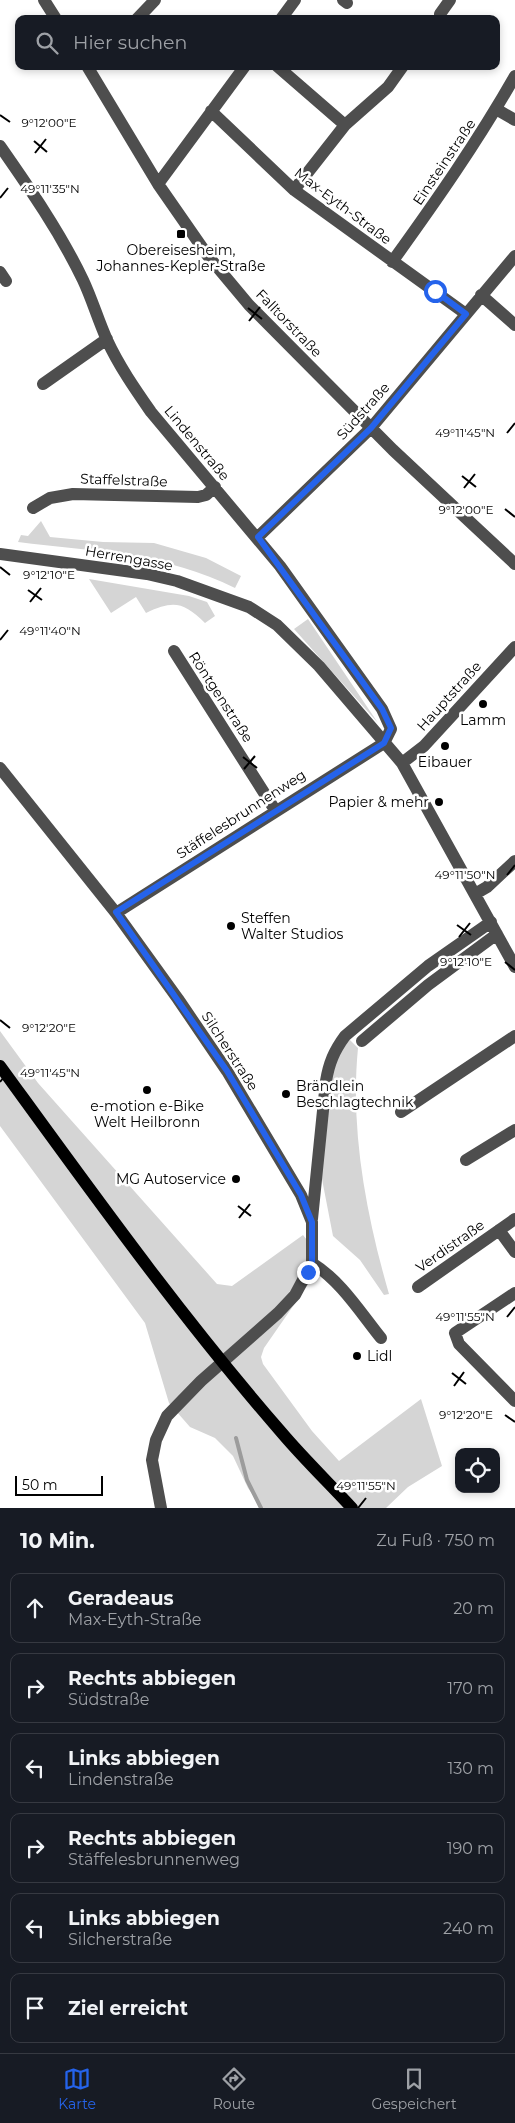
<!DOCTYPE html>
<html lang="de">
<meta charset="utf-8">
<style>
:root{--surface:#171b24;--page:#20242c;--text:#f1f3f6;--muted:#9ea1a6;--line:#363941;--accent:#2563eb}
body{margin:0;font-family:Montserrat,sans-serif;background:var(--page);color:var(--text)}
.controls{position:absolute;right:15px;bottom:15px;display:grid;overflow:hidden;border-radius:10px;box-shadow:0 2px 8px #0003}
.controls button{width:45px;height:45px;display:grid;place-items:center;padding:0;border:0;border-bottom:1px solid var(--line);background:var(--surface);color:var(--text);font:25px sans-serif}
.scale{position:absolute;left:15px;bottom:12px;width:88px;box-sizing:border-box;padding-left:5px;border:2px solid #000;border-top:0;font-size:14px;line-height:18px;white-space:nowrap;color:#000;-webkit-text-stroke:4px #fff;paint-order:stroke}
.stop{position:absolute;width:15px;height:15px;margin:-11px;border:4px solid #2563eb;border-radius:50%;background:#fff}
.stop.end{background:#2563eb;border-color:#fff;box-shadow:0 1px 5px #0008}
.list{margin:0;padding:0;list-style:none}
h2{display:flex;justify-content:space-between;align-items:center;height:65px;margin:0;padding:0 20px;font-size:21px}
h2 small{font-size:16px;font-weight:400;color:var(--muted)}
.list li{display:grid;grid-template-columns:32px 1fr auto;gap:15px;align-items:center;box-sizing:border-box;height:70px;margin:0 10px 10px;padding:0 10px;border:1px solid var(--line);border-radius:10px}
.list b{display:block;font-size:19px;white-space:nowrap}
.list p{margin:0;font-size:16px;white-space:nowrap;color:var(--muted)}
.list em{font-size:16px;font-style:normal;color:var(--muted)}
.icon{flex:none;width:28px;height:28px;fill:none;stroke:currentColor;stroke-width:2;stroke-linecap:round;stroke-linejoin:round}
.map{position:relative;flex:none;width:515px;height:1508px;overflow:hidden}
.search{position:absolute;background:var(--surface);box-shadow:0 2px 8px #0003;left:15px;right:15px;top:15px;height:55px;display:flex;align-items:center;gap:12px;box-sizing:border-box;padding:0 18px;border-radius:10px;color:var(--muted);font-size:19px}
.sheet{height:545px;background:var(--surface)}
nav{display:flex;justify-content:space-around;align-items:center;box-sizing:border-box;height:70px;border-top:1px solid var(--line);background:var(--surface);font-size:14px;color:var(--muted)}
nav a{display:grid;justify-items:center;gap:2px}
nav .on{color:var(--accent)}
.map>svg:first-child{display:block}
.green{fill:#d5d5d5}
.lines{fill:none;stroke-linecap:round;stroke-linejoin:round}
.stream{stroke:#9c9c9c;stroke-width:4}
.minor{stroke:#4e4e4e;stroke-width:12}
.major{stroke:#000;stroke-width:12}
.route{stroke:#2563eb;stroke-width:6}
.ticks{fill:none;stroke:#000;stroke-width:2}
.poi-dot{fill:#000;stroke:#fff;stroke-width:2}
.labels{text-anchor:middle;dominant-baseline:central;stroke-width:5;stroke-linejoin:round;paint-order:stroke}
.street-label{font-size:14px;fill:#000;stroke:#fff}
.poi-label{font-size:14px;fill:#000;stroke:#fff}
.ticks-label{font-size:12px;text-anchor:middle;fill:#000;stroke:#fff;stroke-width:5;stroke-linejoin:round;paint-order:stroke}
</style>
<div class="map">
<svg width="515" height="1508" viewBox="0 0 515 1508">
<rect width="100%" height="100%" fill="#fff"/>
<path class="green" d="M41 521 50 537 103 542 154 543 206 558 241 576 235 588C168 554 92 551 18 542L21 535 28 536Z
M89 579 189 596 207 602 215 616 205 623C183 602 174 600 146 613L136 597 111 613Z
M308 619 378 723 294 629Z
M0 1031 38 1083 217 1284 232 1286 303 1235 318 1254 316 1273 264 1348 261 1357 263 1364 312 1431 339 1461 421 1399 442 1466 408 1487 386 1508H262L248 1488 233 1456 215 1438 190 1427 169 1403 145 1323 0 1126Z
M347 1037 358 1048C350 1130 366 1214 389 1294L384 1295 360 1260 333 1236 321 1174 328 1081Z"/>
<g class="lines">
<path class="stream" d="M236 1438 247 1480 261 1508"/>
<path class="minor" d="M44 0 56 19
M343 0 347 3
M440 14 450 0
M137 19 155 0
M281 19 295 0
M87 66 158 184 208 256 249 305 393 450 515 564
M277 66 345 125
M496 109 515 120
M211 111 294 190 466 314
M0 146C30 189 60 232 83 280 92 299 98 320 107 340 119 366 135 389 151 412L280 566 382 709 391 729 384 743 116 913
M158 184 245 66
M294 190 345 125 388 87 403 66
M392 262C436 201 478 141 515 76
M0 272 6 281
M481 295 515 325
M43 384 107 339
M33 508 50 498 73 494 198 497 206 495 215 487
M258 537 371 428 515 256
M0 554 147 574 177 581 249 607 277 625 319 666 402 763 515 967
M174 651 275 810
M402 763 424 746 515 647
M0 768 116 913 178 999 227 1071 301 1195 312 1222V1263L295 1295 278 1313 201 1381 167 1416 156 1440 152 1460 161 1508
M475 894 487 887 515 861
M362 1041 428 985 497 934
M401 1112 515 1036
M466 1160 515 1130
M312 1219 326 1081C329 1063 334 1051 345 1036L428 966 491 922
M499 1230 515 1252
M312 1263C341 1281 360 1312 381 1338
M418 1287 515 1219
M515 1293 455 1333 459 1344 515 1401"/>
<path class="major" d="M0 1066C91 1191 181 1317 282 1433 304 1459 329 1483 352 1508"/>
</g>
<g class="lines">
<path class="route" d="M308 1272 312 1263V1222L301 1195 227 1071 116 912 384 743 391 728 382 709 258 537 371 428 466 314 435 291"/>
</g>
<path class="ticks" d="M0 115 10 122M34 141 47 152M35 153 46 139M0 198 8 188M248 308 262 319M249 321 260 307M507 433 515 423M462 476 476 487M464 488 475 474M505 509 515 517M0 567 10 575M28 590 42 600M30 602 41 588M0 640 8 630M243 757 257 768M244 769 255 756M507 875 515 865M457 925 471 935M459 937 470 923M505 962 515 970M0 1020 10 1028M0 1082 8 1072M238 1206 251 1216M239 1218 250 1204M507 1317 515 1307M452 1373 466 1384M454 1386 464 1372M505 1415 515 1422M358 1508 366 1498"/>
<g class="poi-dot">
<rect x="176" y="229" width="10" height="10" rx="2.5"/>
<circle cx="483" cy="704" r="5"/>
<circle cx="445" cy="746" r="5"/>
<circle cx="439" cy="802" r="5"/>
<circle cx="231" cy="926" r="5"/>
<circle cx="147" cy="1090" r="5"/>
<circle cx="286" cy="1094" r="5"/>
<circle cx="236" cy="1179" r="5"/>
<circle cx="357" cy="1356" r="5"/>
</g>
<g class="labels">
<g class="street-label">
<text transform="translate(444 162) rotate(-56)">Einsteinstraße</text>
<text transform="translate(343 206) rotate(37)">Max-Eyth-Straße</text>
<text transform="translate(289 323) rotate(46)">Falltorstraße</text>
<text transform="translate(363 411) rotate(-48)">Südstraße</text>
<text transform="translate(197 443) rotate(50)">Lindenstraße</text>
<text transform="translate(124 480) rotate(2)">Staffelstraße</text>
<text transform="translate(129 558) rotate(10)">Herrengasse</text>
<text transform="translate(449 696) rotate(-48)">Hauptstraße</text>
<text transform="translate(221 697) rotate(57)">Röntgenstraße</text>
<text transform="translate(241 814) rotate(-33)">Stäffelesbrunnenweg</text>
<text transform="translate(230 1051) rotate(57)">Silcherstraße</text>
<text transform="translate(450 1246) rotate(-35)">Verdistraße</text>
</g>
<g class="poi-label">
<text x="181" y="250">Obereisesheim,<tspan x="181" dy="16">Johannes-Kepler-Straße</tspan></text>
<text x="483" y="720">Lamm</text>
<text x="445" y="762">Eibauer</text>
<text x="429" y="802" text-anchor="end">Papier &amp; mehr</text>
<text x="241" y="918" text-anchor="start">Steffen<tspan x="241" dy="16">Walter Studios</tspan></text>
<text x="296" y="1086" text-anchor="start">Brändlein<tspan x="296" dy="16">Beschlagtechnik</tspan></text>
<text x="147" y="1106">e-motion e-Bike<tspan x="147" dy="16">Welt Heilbronn</tspan></text>
<text x="226" y="1179" text-anchor="end">MG Autoservice</text>
<text x="367" y="1356" text-anchor="start">Lidl</text>
</g>
</g>
<g class="ticks-label">
<text x="49" y="127">9°12'00"E</text>
<text x="50" y="193">49°11'35"N</text>
<text x="465" y="437">49°11'45"N</text>
<text x="466" y="514">9°12'00"E</text>
<text x="49" y="579">9°12'10"E</text>
<text x="50" y="635">49°11'40"N</text>
<text x="465" y="879">49°11'50"N</text>
<text x="466" y="966">9°12'10"E</text>
<text x="49" y="1032">9°12'20"E</text>
<text x="50" y="1077">49°11'45"N</text>
<text x="465" y="1321">49°11'55"N</text>
<text x="466" y="1419">9°12'20"E</text>
<text x="366" y="1490">49°11'55"N</text>
</g>
</svg>
<div class="controls">
<button><svg class="icon" aria-label="locate" viewBox="0 0 24 24"><circle cx="12" cy="12" r="6"/><path d="M12 2v4M12 18v4M2 12h4M18 12h4"/></svg></button>
</div>
<div class="scale">50 m</div>
<div class="stop" style="left:435px;top:291px"></div>
<div class="stop end" style="left:308px;top:1272px"></div>
<div class="search"><svg class="icon" aria-label="search" viewBox="0 0 24 24"><circle cx="10" cy="10" r="6"/><path d="M15 15l6 6"/></svg>Hier suchen</div>
</div>
<section class="sheet">
<h2>10 Min.<small>Zu Fuß · 750 m</small></h2>
<ul class="list">
<li><svg class="icon" aria-label="ahead" viewBox="0 0 24 24"><path d="M12 20V5M6 11l6-6 6 6"/></svg><div><b>Geradeaus</b><p>Max-Eyth-Straße</p></div><em>20 m</em></li>
<li><svg class="icon" aria-label="right" viewBox="0 0 24 24"><path d="M7 20v-9h11M14 6l5 5-5 5"/></svg><div><b>Rechts abbiegen</b><p>Südstraße</p></div><em>170 m</em></li>
<li><svg class="icon" aria-label="left" viewBox="0 0 24 24"><path d="M17 20v-9H6M10 6l-5 5 5 5"/></svg><div><b>Links abbiegen</b><p>Lindenstraße</p></div><em>130 m</em></li>
<li><svg class="icon" aria-label="right" viewBox="0 0 24 24"><path d="M7 20v-9h11M14 6l5 5-5 5"/></svg><div><b>Rechts abbiegen</b><p>Stäffelesbrunnenweg</p></div><em>190 m</em></li>
<li><svg class="icon" aria-label="left" viewBox="0 0 24 24"><path d="M17 20v-9H6M10 6l-5 5 5 5"/></svg><div><b>Links abbiegen</b><p>Silcherstraße</p></div><em>240 m</em></li>
<li><svg class="icon" aria-label="arrive" viewBox="0 0 24 24"><path d="M6 21V4h12l-3 4 3 4H6"/></svg><div><b>Ziel erreicht</b></div></li>
</ul>
</section>
<nav>
<a class="on"><svg class="icon" aria-label="map" viewBox="0 0 24 24"><path d="M3 6l6-2 6 2 6-2v14l-6 2-6-2-6 2zM9 4v14M15 6v14"/></svg>Karte</a>
<a><svg class="icon" aria-label="directions" viewBox="0 0 24 24"><path d="M12 3l9 9-9 9-9-9zM9 14v-3h6M13 9l2 2-2 2"/></svg>Route</a>
<a><svg class="icon" aria-label="saved" viewBox="0 0 24 24"><path d="M7 4h10v16l-5-4-5 4z"/></svg>Gespeichert</a>
</nav>
